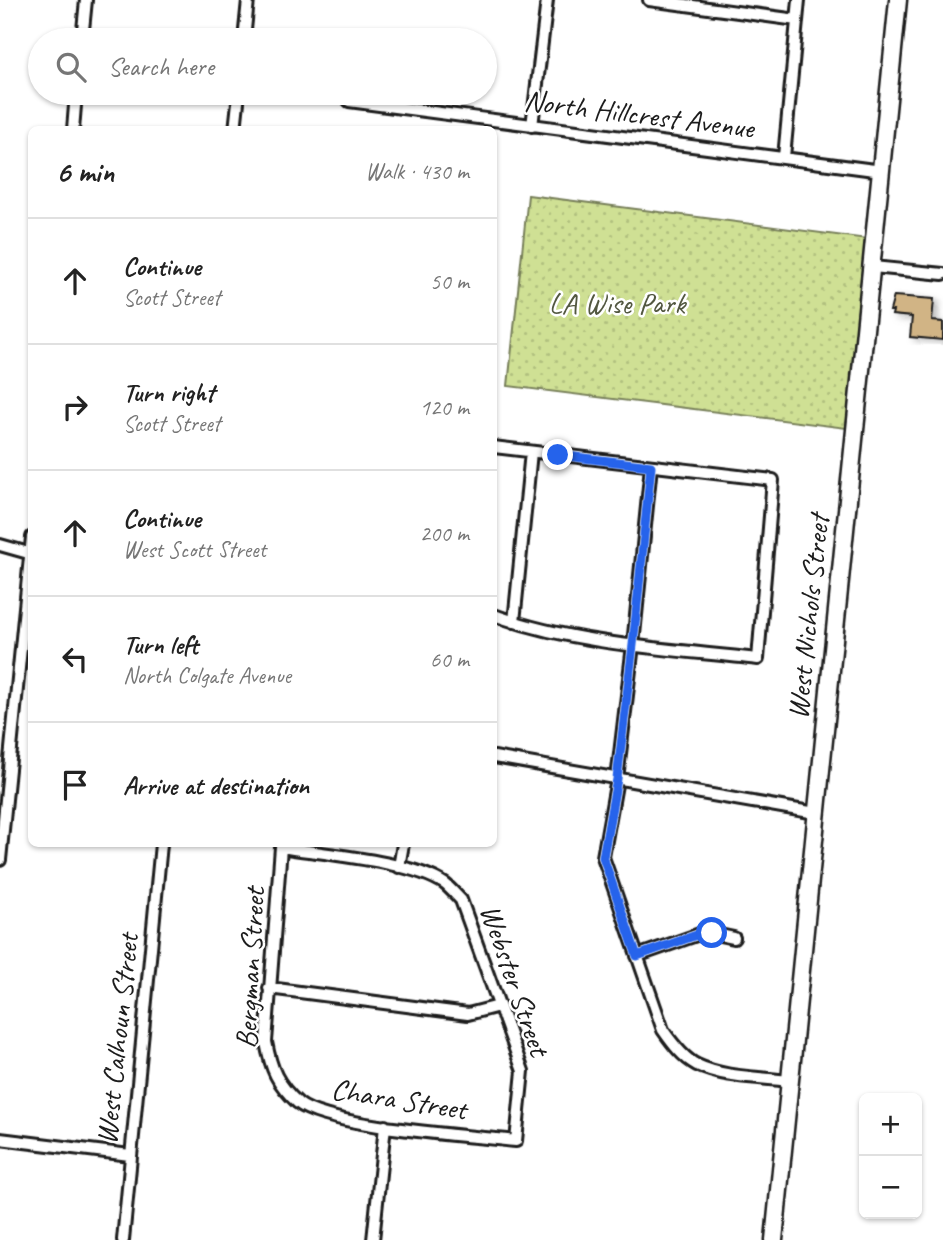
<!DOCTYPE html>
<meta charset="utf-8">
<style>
:root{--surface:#fff;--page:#f6f6f6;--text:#222;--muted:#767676;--line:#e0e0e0}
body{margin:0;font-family:Caveat,sans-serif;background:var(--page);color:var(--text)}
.controls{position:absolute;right:21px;bottom:21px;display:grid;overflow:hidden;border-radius:10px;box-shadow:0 2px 5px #0004}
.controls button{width:63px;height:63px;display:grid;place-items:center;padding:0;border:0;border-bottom:2px solid var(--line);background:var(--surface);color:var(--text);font:35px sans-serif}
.stop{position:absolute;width:21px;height:21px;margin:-16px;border:5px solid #2563eb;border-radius:50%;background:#fff}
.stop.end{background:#2563eb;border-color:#fff;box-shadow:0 2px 7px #0008}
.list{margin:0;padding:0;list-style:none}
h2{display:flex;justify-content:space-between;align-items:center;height:91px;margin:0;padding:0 28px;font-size:30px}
h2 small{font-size:23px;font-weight:400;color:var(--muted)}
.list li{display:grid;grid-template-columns:46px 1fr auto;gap:21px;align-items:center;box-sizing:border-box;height:126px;padding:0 28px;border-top:2px solid var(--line)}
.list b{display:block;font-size:26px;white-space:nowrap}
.list p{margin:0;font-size:23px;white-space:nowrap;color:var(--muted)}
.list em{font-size:23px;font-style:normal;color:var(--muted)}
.icon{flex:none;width:38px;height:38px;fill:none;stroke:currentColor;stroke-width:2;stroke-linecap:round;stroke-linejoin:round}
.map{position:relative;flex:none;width:943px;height:1240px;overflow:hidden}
.search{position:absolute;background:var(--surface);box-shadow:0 2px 5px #0004;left:28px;top:28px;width:469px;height:77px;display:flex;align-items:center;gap:18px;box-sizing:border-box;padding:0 24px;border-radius:38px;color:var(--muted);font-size:26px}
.panel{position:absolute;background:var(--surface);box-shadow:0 2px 5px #0004;left:28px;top:126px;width:469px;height:721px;border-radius:10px}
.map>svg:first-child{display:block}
.park{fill:url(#park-dots);stroke:#767e58;stroke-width:2}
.building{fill:#d1b485;stroke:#1c1c1c;stroke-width:2;filter:url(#shadow)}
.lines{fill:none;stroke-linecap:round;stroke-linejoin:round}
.street-casing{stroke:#1c1c1c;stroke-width:16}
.secondary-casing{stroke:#1c1c1c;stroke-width:21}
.street{stroke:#fff;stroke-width:10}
.secondary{stroke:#fff;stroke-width:16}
.route{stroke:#2563eb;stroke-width:9}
.labels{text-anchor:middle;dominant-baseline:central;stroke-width:5;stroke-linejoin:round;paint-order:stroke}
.street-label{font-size:30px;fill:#1c1c1c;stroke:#fff}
.park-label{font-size:30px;fill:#525740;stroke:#fff}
</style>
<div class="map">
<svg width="943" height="1240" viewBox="0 0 943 1240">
<defs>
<pattern id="park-dots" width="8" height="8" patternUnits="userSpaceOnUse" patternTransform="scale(1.75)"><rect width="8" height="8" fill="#cfe094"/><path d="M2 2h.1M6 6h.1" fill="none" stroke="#b1c07f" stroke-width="1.8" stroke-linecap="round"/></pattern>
<filter id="shadow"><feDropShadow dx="4.5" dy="2.5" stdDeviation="3.5" flood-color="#0004"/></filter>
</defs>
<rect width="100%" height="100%" fill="#fff"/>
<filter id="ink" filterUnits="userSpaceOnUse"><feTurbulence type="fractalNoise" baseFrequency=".0143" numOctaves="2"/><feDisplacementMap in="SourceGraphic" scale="14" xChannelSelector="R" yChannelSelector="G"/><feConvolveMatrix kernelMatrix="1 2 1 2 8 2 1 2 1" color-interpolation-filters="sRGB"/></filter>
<g filter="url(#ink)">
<path class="park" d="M528 195 868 239 846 428 508 386Z"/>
<path class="building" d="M894 296 934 299 932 321 943 322V340L910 337 912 317 892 315 893 311H890Z"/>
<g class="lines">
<defs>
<path id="street" d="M649 0 797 20
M82 40 86 0
M244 40 248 0
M349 101 882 171
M532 126 547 0
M73 130 76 93
M235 130 239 93
M784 157 799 0
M873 267 943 274
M494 447 773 480 758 659C670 649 577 645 494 615
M651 466 633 645 617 779 603 857 663 1030C672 1043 683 1058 697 1065 724 1078 760 1077 789 1081
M0 545 32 554
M514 622 531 452
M494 757 816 813
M281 847C323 854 412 861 445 884 451 889 456 895 461 900L523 1071 516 1141C473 1136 326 1127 298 1103 277 1084 271 1069 266 1042Z
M0 860 32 537
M399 867 403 844
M637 956 705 932 734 938
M269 988 468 1014 499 1006
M0 1139 130 1155
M123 1240 161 844
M373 1240 385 1126"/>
<path id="secondary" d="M774 1240 898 0"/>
</defs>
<use href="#street" class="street-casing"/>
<use href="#secondary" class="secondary-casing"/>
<use href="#street" class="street"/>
<use href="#secondary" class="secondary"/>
</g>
</g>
<g class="lines" filter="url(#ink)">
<path class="route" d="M558 455 651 466 633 645 617 779 603 857 637 956 705 932 712 933"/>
</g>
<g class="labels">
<g class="street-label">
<text transform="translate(639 114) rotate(7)">North Hillcrest Avenue</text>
<text transform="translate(808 617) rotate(-84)">West Nichols Street</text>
<text transform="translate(250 968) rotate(-87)">Bergman Street</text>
<text transform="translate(515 980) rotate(71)">Webster Street</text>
<text transform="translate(117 1039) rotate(-84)">West Calhoun Street</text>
<text transform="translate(399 1099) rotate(9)">Chara Street</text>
</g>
<g class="park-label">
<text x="617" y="303">LA Wise Park</text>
</g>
</g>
</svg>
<div class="controls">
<button>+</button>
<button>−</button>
</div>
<div class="stop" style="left:712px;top:933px"></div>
<div class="stop end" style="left:558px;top:455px"></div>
<div class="search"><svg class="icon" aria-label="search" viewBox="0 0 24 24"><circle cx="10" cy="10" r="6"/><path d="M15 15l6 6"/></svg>Search here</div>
<section class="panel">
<h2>6 min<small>Walk · 430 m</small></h2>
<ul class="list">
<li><svg class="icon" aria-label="ahead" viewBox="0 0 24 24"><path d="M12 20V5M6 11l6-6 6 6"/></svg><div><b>Continue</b><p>Scott Street</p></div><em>50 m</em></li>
<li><svg class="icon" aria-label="right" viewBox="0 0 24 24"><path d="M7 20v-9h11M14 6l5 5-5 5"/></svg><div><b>Turn right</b><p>Scott Street</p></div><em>120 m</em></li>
<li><svg class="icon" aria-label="ahead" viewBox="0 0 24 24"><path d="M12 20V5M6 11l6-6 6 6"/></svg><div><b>Continue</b><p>West Scott Street</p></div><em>200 m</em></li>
<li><svg class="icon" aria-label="left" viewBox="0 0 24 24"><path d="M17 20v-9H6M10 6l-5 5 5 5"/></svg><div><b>Turn left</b><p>North Colgate Avenue</p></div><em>60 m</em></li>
<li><svg class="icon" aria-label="arrive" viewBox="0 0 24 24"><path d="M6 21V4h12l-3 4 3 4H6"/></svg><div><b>Arrive at destination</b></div></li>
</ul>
</section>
</div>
